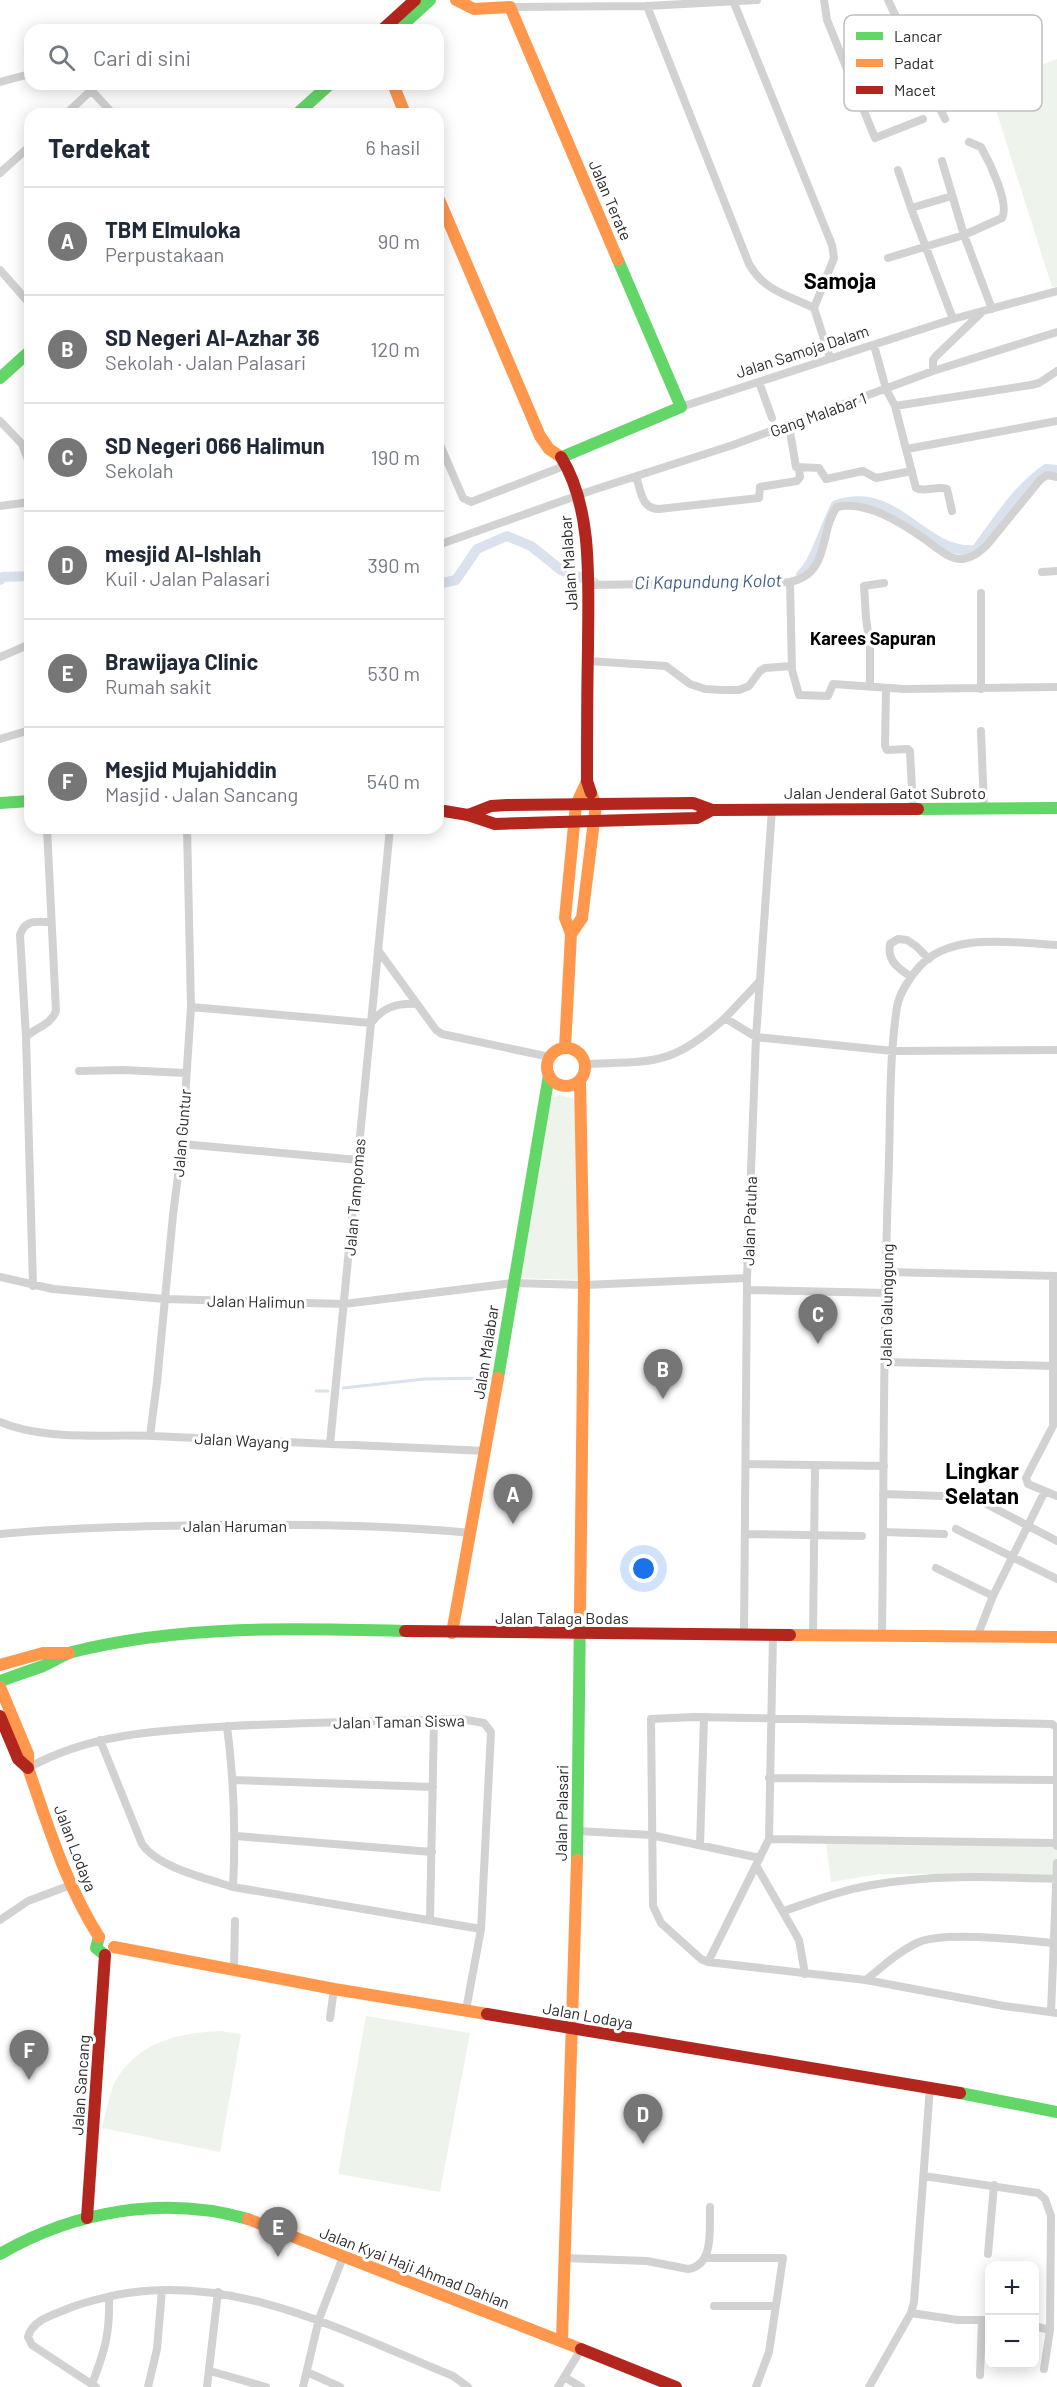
<!DOCTYPE html>
<html lang="id">
<meta charset="utf-8">
<style>
:root{--surface:#fff;--page:#f2f2f3;--text:#1f2937;--muted:#747a83;--line:#e0e1e3;--accent:#767676}
body{margin:0;font-family:Barlow,sans-serif;background:var(--page);color:var(--text)}
.controls{position:absolute;right:18px;bottom:18px;display:grid;overflow:hidden;border-radius:12px;box-shadow:0 3px 15px #0003}
.controls button{width:54px;height:54px;display:grid;place-items:center;padding:0;border:0;border-bottom:2px solid var(--line);background:var(--surface);color:var(--text);font:30px sans-serif}
.you{position:absolute;left:644px;top:1569px;width:21px;height:21px;margin:-15px;border:4px solid #fff;border-radius:50%;background:#1a73e8;box-shadow:0 0 0 9px #1a73e833}
.badge{display:grid;place-items:center;width:39px;height:39px;border-radius:50%;background:var(--accent);color:#fff;font-size:20px;font-weight:700}
.pin{position:absolute;translate:-50% -50px;filter:drop-shadow(0 2px 3px #0008)}
.pin::after{content:'';position:absolute;top:32px;width:21px;height:18px;background:inherit;clip-path:polygon(0 0,100% 0,50% 100%)}
.list{margin:0;padding:0;list-style:none}
h2{display:flex;justify-content:space-between;align-items:center;height:78px;margin:0;padding:0 24px;font-size:26px}
h2 small{font-size:20px;font-weight:400;color:var(--muted)}
.list li{display:grid;grid-template-columns:39px 1fr auto;gap:18px;align-items:center;box-sizing:border-box;height:108px;padding:0 24px;border-top:2px solid var(--line)}
.list b{display:block;font-size:22px;white-space:nowrap}
.list p{margin:0;font-size:20px;white-space:nowrap;color:var(--muted)}
.list em{font-size:20px;font-style:normal;color:var(--muted)}
.icon{flex:none;width:33px;height:33px;fill:none;stroke:currentColor;stroke-width:2;stroke-linecap:round;stroke-linejoin:round}
.map{position:relative;flex:none;width:1057px;height:2387px;overflow:hidden}
.search{position:absolute;background:var(--surface);box-shadow:0 3px 15px #0003;left:24px;top:24px;width:420px;height:66px;display:flex;align-items:center;gap:15px;box-sizing:border-box;padding:0 21px;border-radius:18px;color:var(--muted);font-size:22px}
.panel{position:absolute;background:var(--surface);box-shadow:0 3px 15px #0003;left:24px;top:108px;width:420px;height:726px;border-radius:18px}
.map>svg:first-child{display:block}
.green{fill:#eef3ec}
.lines{fill:none;stroke-linecap:round;stroke-linejoin:round}
.stream{stroke:#dae2ee;stroke-width:3}
.canal{stroke:#dae2ee;stroke-width:10}
.street{stroke:#d2d2d2;stroke-width:8}
.fast{stroke:#63d668;stroke-width:12}
.slow{stroke:#ff974d;stroke-width:12}
.jam{stroke:#b3261e;stroke-width:12}
.labels{text-anchor:middle;dominant-baseline:central;stroke-width:6;stroke-linejoin:round;paint-order:stroke}
.street-label{font-size:16px;fill:#2d2d2d;stroke:#fff}
.water-label{font-size:18px;font-style:italic;fill:#445f87;stroke:#fff}
.neighbourhood-label{font-size:18px;font-weight:bold;fill:#000;stroke:#fff}
.district-label{font-size:22px;font-weight:bold;fill:#000;stroke:#fff}
.key{fill:#fff;stroke:#c0c0c0;stroke-width:1.5}
.key-label{font-size:16px;fill:#2d2d2d}
</style>
<div class="map">
<svg width="1057" height="2387" viewBox="0 0 1057 2387">
<rect width="100%" height="100%" fill="#fff"/>
<path class="green" d="M1057 59V286L1052 287 988 85Z
M560 1095 575 1099 579 1280 517 1278 537 1107 543 1101Z
M1057 1841V1875L880 1874 831 1882 826 1843Z
M366 2016 470 2033 440 2192 338 2174Z
M220 2031 241 2034 220 2152 102 2128C106 2114 108 2097 114 2084 136 2042 178 2033 220 2031Z"/>
<g class="lines">
<path class="stream" d="M343 1388 425 1379 493 1378
M316 1391H328"/>
<path class="canal" d="M801 575C816 561 825 525 836 505 898 484 923 556 976 550 997 522 1017 489 1046 469L1057 470
M0 580 3 577 30 576
M438 584 456 580 477 549 507 536 531 546 561 570 595 583"/>
<path class="street" d="M824 0 827 20 875 138 923 119
M888 0 945 119
M734 3 832 245 834 258 814 308 830 358
M647 6 749 264C764 291 788 295 814 308
M510 7 647 6 757 0
M0 82 30 74
M92 91 113 114
M66 114 98 84
M942 161 964 235 992 309
M898 170 911 208
M0 173 30 146
M952 196 911 208 953 319
M888 258 964 235 1002 218C1010 204 989 161 981 147L969 142
M0 270 30 304
M874 345 886 389 895 406 916 488C925 493 937 485 947 489L952 511
M933 371V360L936 356 981 313
M759 382 772 418
M895 406 1031 385 1039 383 1057 371
M681 407 953 319 1057 291
M0 421 22 444 30 465
M789 426 796 467 819 468 826 479 863 471 876 478 912 471
M438 440 463 498 471 502 564 466
M907 449 1057 421
M636 476C641 491 641 509 659 509L759 498 760 487 797 481 800 477 799 468
M1057 477 1047 475 1040 480 987 545C980 551 973 558 963 559 950 560 937 548 926 540 903 524 867 500 837 507 819 530 831 574 790 582L792 670 799 695 828 696 833 684 904 689 1057 687
M0 506 30 502
M438 545 593 490 733 445 933 371 1057 332
M1042 572 1057 571
M588 585 790 582
M981 593V689
M0 657 30 644
M588 661 666 666 690 684 705 689 722 690H739L749 686 760 671 765 668 792 666
M870 687V647L866 618 864 586 884 583
M886 688 885 746 887 750 908 749 910 751 913 808
M981 731 984 808
M0 739 30 730
M378 950 436 1030 442 1034 550 1057
M911 977C898 968 887 961 890 944L898 939 907 940 916 946 929 959
M191 1007 371 1023C383 1007 397 1003 417 1004
M725 1018 760 981
M26 1037C36 1027 51 1025 56 1011L47 828
M585 1064C653 1061 671 1067 725 1018L756 1037 893 1051 1057 1050
M79 1071 123 1070 186 1073
M182 1144 358 1160
M886 1272 1057 1276
M1053 1276V1426L1026 1478 1028 1484 1057 1496
M0 1277 53 1289 164 1299 344 1304 513 1283 584 1285 747 1278
M33 1286 26 1037 20 935C25 919 36 922 50 922
M747 1290 886 1293
M885 1362 1054 1366
M0 1422C44 1441 106 1434 153 1436 264 1441 375 1446 486 1451
M150 1436 157 1382 173 1215 182 1144 191 1007 187 828
M330 1444 390 828
M746 1464 884 1466
M883 1494 973 1497 1057 1541
M956 1529 1057 1579
M883 1532 944 1534
M0 1534C75 1527 149 1526 224 1525 306 1524 389 1525 471 1533
M745 1534 862 1536
M936 1568 993 1596
M744 1634 747 1278 756 1037 772 809
M813 1635 815 1465
M882 1636C884 1487 883 1337 888 1188 891 1129 888 1065 897 1007 899 994 910 977 919 967 951 931 1014 943 1057 945
M977 1637 993 1596 1045 1491
M227 1726C234 1780 236 1832 233 1887
M100 1740 142 1844C159 1868 205 1878 233 1887L481 1929
M28 1768C90 1733 162 1730 232 1726 309 1722 385 1721 461 1719L484 1723 491 1732 481 1929 466 2010
M769 1778 1057 1780
M234 1780 433 1787
M578 1831 651 1835 760 1858
M236 1836 432 1852
M769 1839 1057 1843
M700 1845 704 1717
M1057 1846V1728L1052 1724 694 1717 651 1719 653 1906 661 1923 701 1959 708 1962 866 1980 1004 2006 1057 2013
M756 1865 799 1940 805 1974
M784 1911C813 1901 842 1890 872 1885 933 1874 996 1877 1057 1879
M430 1919 434 1720
M0 1920 28 1901 71 1885
M708 1962 769 1839 773 1634
M234 1969 235 1921
M866 1980C882 1967 899 1951 919 1942 945 1931 1023 1940 1054 1943
M1051 2012 1057 1863
M330 2018 334 1989
M924 2176 1038 2193 1045 2199 1051 2216 1050 2330 1044 2369
M988 2254 994 2185
M564 2258 647 2261 688 2269C715 2265 709 2228 710 2207
M705 2258H783L769 2352 756 2387
M714 2306H775
M911 2313 958 2320H990
M1034 2326 1050 2330
M210 2371 266 2387
M307 2372 340 2387
M980 2375 982 2320
M564 2377 581 2387
M92 2384C105 2350 110 2334 109 2297
M96 2387 32 2345 28 2337C32 2320 53 2315 67 2309 83 2302 99 2299 116 2295 235 2272 345 2332 453 2376L468 2387
M148 2387 157 2349 162 2290
M207 2387 218 2292
M303 2387 319 2319 343 2257
M558 2387 582 2348
M869 2387 911 2313 914 2302 930 2087"/>
<path class="fast" d="M397 30 430 0
M297 114 330 84
M0 378 30 351
M562 457 681 407 618 260
M0 803 30 801
M918 809 1057 808
M498 1378 549 1075
M0 1681C14 1676 29 1671 43 1666 53 1662 62 1655 72 1652 180 1625 294 1628 405 1631
M577 1860 580 1613
M99 1937 96 1948 105 1955
M960 2093 1057 2112
M0 2254C74 2211 164 2195 248 2219"/>
<path class="slow" d="M456 0 474 9 510 7 618 260
M393 84 405 114
M438 197 540 436 549 449 561 457
M571 934 582 918 596 805 591 793
M547 1067a19 19 0 1 1 38 0a19 19 0 1 1-38 0Z
M565 1048 571 934 565 918 576 805 587 781
M580 1080 584 1285 580 1613
M452 1633 498 1378
M790 1635 1057 1637
M0 1665 43 1653H69
M0 1687 28 1754V1768C48 1826 66 1885 99 1937
M114 1947 334 1989 487 2014
M248 2219 581 2349
M562 2341 577 1860"/>
<path class="jam" d="M382 30 415 0
M561 457C594 510 588 587 588 649 587 693 587 737 587 781L591 793
M438 810 468 815 495 824 697 818 712 810
M468 815 491 806 507 805 693 803 712 810 918 809
M405 1631 790 1635
M0 1716 18 1759 28 1768
M487 2014 960 2093
M87 2218 105 1955
M581 2349 676 2387"/>
</g>
<g class="labels">
<g class="street-label">
<text transform="translate(611 200) rotate(67)">Jalan Terate</text>
<text transform="translate(802 351) rotate(-18)">Jalan Samoja Dalam</text>
<text transform="translate(818 414) rotate(-20)">Gang Malabar 1</text>
<text transform="translate(568 563) rotate(-94)">Jalan Malabar</text>
<text x="885" y="792">Jalan Jenderal Gatot Subroto</text>
<text transform="translate(181 1133) rotate(-85)">Jalan Guntur</text>
<text transform="translate(354 1197) rotate(-85)">Jalan Tampomas</text>
<text transform="translate(749 1221) rotate(-88)">Jalan Patuha</text>
<text transform="translate(256 1301) rotate(1)">Jalan Halimun</text>
<text transform="translate(886 1305) rotate(-89)">Jalan Galunggung</text>
<text transform="translate(485 1352) rotate(-81)">Jalan Malabar</text>
<text transform="translate(242 1440) rotate(3)">Jalan Wayang</text>
<text x="235" y="1525">Jalan Haruman</text>
<text x="562" y="1617">Jalan Talaga Bodas</text>
<text transform="translate(399 1721) rotate(-1)">Jalan Taman Siswa</text>
<text transform="translate(561 1813) rotate(-89)">Jalan Palasari</text>
<text transform="translate(76 1848) rotate(69)">Jalan Lodaya</text>
<text transform="translate(588 2015) rotate(10)">Jalan Lodaya</text>
<text transform="translate(80 2085) rotate(-86)">Jalan Sancang</text>
<text transform="translate(415 2267) rotate(21)">Jalan Kyai Haji Ahmad Dahlan</text>
</g>
<g class="water-label">
<text transform="translate(708 581) rotate(-1)">Ci Kapundung Kolot</text>
</g>
<g class="neighbourhood-label">
<text x="873" y="638">Karees Sapuran</text>
</g>
<g class="district-label">
<text x="840" y="280">Samoja</text>
<text x="982" y="1470">Lingkar<tspan x="982" dy="25">Selatan</tspan></text>
</g>
</g>
<rect x="844" y="15" width="198" height="96" rx="9" class="key"/>
<rect x="856" y="32" width="27" height="8" fill="#63d668"/>
<rect x="856" y="59" width="27" height="8" fill="#ff974d"/>
<rect x="856" y="86" width="27" height="8" fill="#b3261e"/>
<g class="key-label">
<text x="894" y="42">Lancar</text>
<text x="894" y="69">Padat</text>
<text x="894" y="96">Macet</text>
</g>
</svg>
<div class="controls">
<button>+</button>
<button>−</button>
</div>
<div class="you"></div>
<div class="pin badge" style="left:513px;top:1524px">A</div>
<div class="pin badge" style="left:663px;top:1399px">B</div>
<div class="pin badge" style="left:818px;top:1344px">C</div>
<div class="pin badge" style="left:643px;top:2144px">D</div>
<div class="pin badge" style="left:278px;top:2257px">E</div>
<div class="pin badge" style="left:29px;top:2080px">F</div>
<div class="search"><svg class="icon" aria-label="search" viewBox="0 0 24 24"><circle cx="10" cy="10" r="6"/><path d="M15 15l6 6"/></svg>Cari di sini</div>
<section class="panel">
<h2>Terdekat<small>6 hasil</small></h2>
<ul class="list">
<li><span class="badge">A</span><div><b>TBM Elmuloka</b><p>Perpustakaan</p></div><em>90 m</em></li>
<li><span class="badge">B</span><div><b>SD Negeri Al-Azhar 36</b><p>Sekolah · Jalan Palasari</p></div><em>120 m</em></li>
<li><span class="badge">C</span><div><b>SD Negeri 066 Halimun</b><p>Sekolah</p></div><em>190 m</em></li>
<li><span class="badge">D</span><div><b>mesjid Al-Ishlah</b><p>Kuil · Jalan Palasari</p></div><em>390 m</em></li>
<li><span class="badge">E</span><div><b>Brawijaya Clinic</b><p>Rumah sakit</p></div><em>530 m</em></li>
<li><span class="badge">F</span><div><b>Mesjid Mujahiddin</b><p>Masjid · Jalan Sancang</p></div><em>540 m</em></li>
</ul>
</section>
</div>
